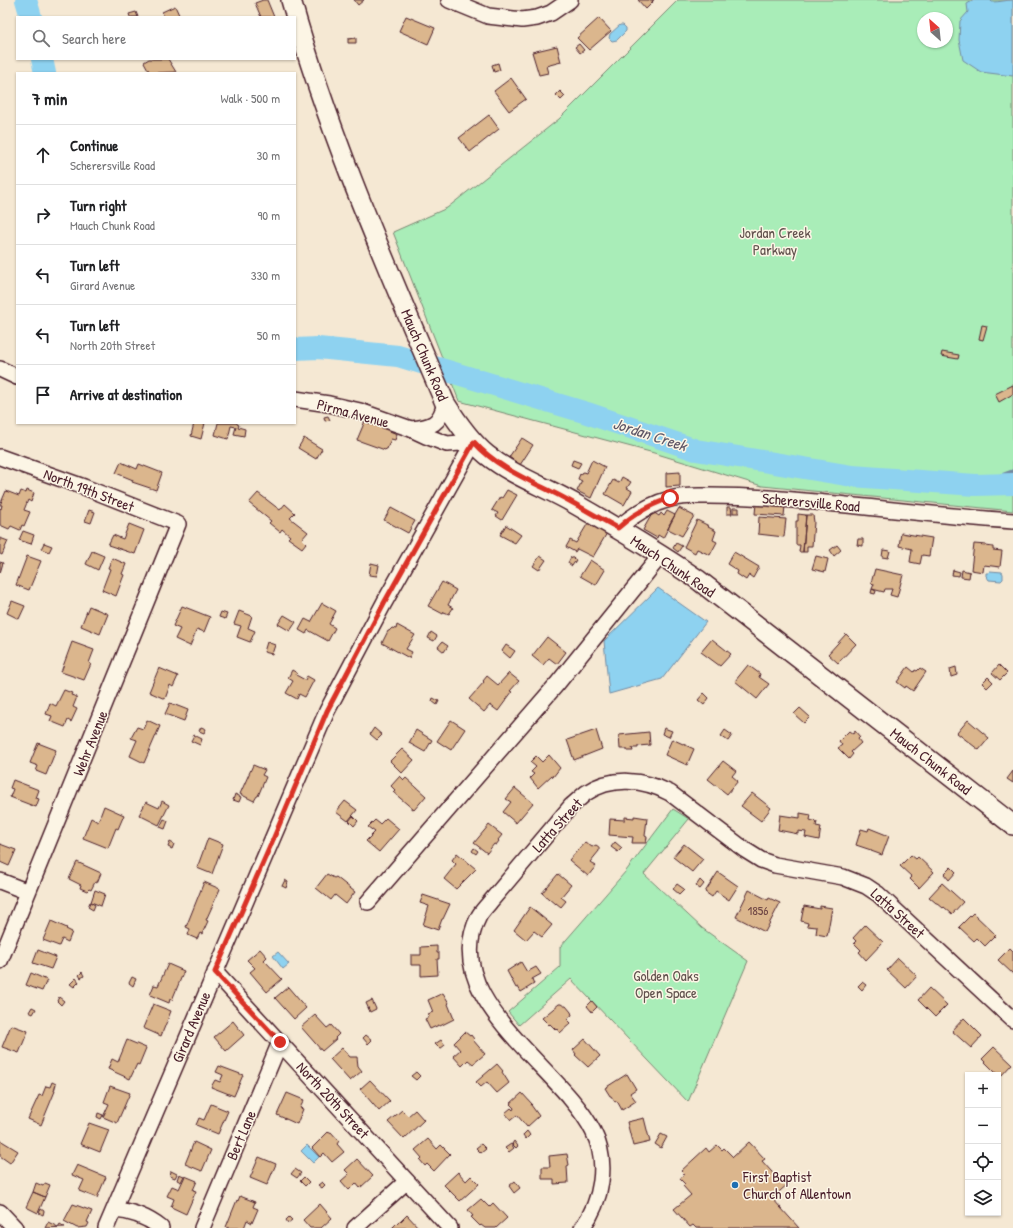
<!DOCTYPE html>
<meta charset="utf-8">
<style>
:root{--surface:#fff;--page:#f2f2f2;--text:#202124;--muted:#757577;--line:#e0e0e0}
body{margin:0;font-family:"Patrick Hand",sans-serif;background:var(--page);color:var(--text)}
.controls{position:absolute;right:12px;bottom:12px;display:grid;overflow:hidden;border-radius:0px;box-shadow:0 1px 3px #0004}
.controls button{width:36px;height:36px;display:grid;place-items:center;padding:0;border:0;border-bottom:1px solid var(--line);background:var(--surface);color:var(--text);font:20px sans-serif}
.compass{position:absolute;left:917px;top:12px;width:36px;height:36px;border-radius:50%;background:var(--surface);box-shadow:0 1px 3px #0004;rotate:333deg}
.stop{position:absolute;width:12px;height:12px;margin:-9px;border:3px solid #d93025;border-radius:50%;background:#fff}
.stop.end{background:#d93025;border-color:#fff;box-shadow:0 1px 4px #0008}
.list{margin:0;padding:0;list-style:none}
h2{display:flex;justify-content:space-between;align-items:center;height:52px;margin:0;padding:0 16px;font-size:17px}
h2 small{font-size:13px;font-weight:400;color:var(--muted)}
.list li{display:grid;grid-template-columns:26px 1fr auto;gap:12px;align-items:center;box-sizing:border-box;height:60px;padding:0 16px;border-top:1px solid var(--line)}
.list b{display:block;font-size:15px;white-space:nowrap}
.list p{margin:0;font-size:13px;white-space:nowrap;color:var(--muted)}
.list em{font-size:13px;font-style:normal;color:var(--muted)}
.icon{flex:none;width:22px;height:22px;fill:none;stroke:currentColor;stroke-width:2;stroke-linecap:round;stroke-linejoin:round}
.map{position:relative;flex:none;width:1013px;height:1228px;overflow:hidden}
.search{position:absolute;background:var(--surface);box-shadow:0 1px 3px #0004;left:16px;top:16px;width:280px;height:44px;display:flex;align-items:center;gap:10px;box-sizing:border-box;padding:0 14px;border-radius:0px;color:var(--muted);font-size:15px}
.panel{position:absolute;background:var(--surface);box-shadow:0 1px 3px #0004;left:16px;top:72px;width:280px;height:352px;border-radius:0px}
.map>svg:first-child{display:block}
.green{fill:#a9edb8;stroke:#7a8672;fill-rule:evenodd}
.water{fill:#8ed2f0;stroke:#738aa1}
.lines{fill:none;stroke-linecap:round;stroke-linejoin:round}
.stream{stroke:#738aa1;stroke-width:3.5}
.river{stroke:#8ed2f0;stroke-width:22}
.building{fill:#dbb68d;stroke:#4a1f2b}
.minor-casing{stroke:#4a1f2b;stroke-width:18}
.major-casing{stroke:#4a1f2b;stroke-width:22}
.minor{stroke:#fcf5e5;stroke-width:15}
.major{stroke:#fcf5e5;stroke-width:19}
.route{stroke:#d93025;stroke-width:5}
.poi-dot{fill:#1f6fb2;stroke:#fcf5e5;stroke-width:1.5}
.labels{text-anchor:middle;dominant-baseline:central;stroke-width:3;stroke-linejoin:round;paint-order:stroke}
.number-label{font-size:13px;fill:#6e4544}
.park-label{font-size:15px;fill:#62524e;stroke:#fcf5e5}
.street-label{font-size:15px;fill:#4a1f2b;stroke:#fcf5e5}
.poi-label{font-size:15px;fill:#4a1f2b;stroke:#fcf5e5;text-anchor:start}
.water-label{font-size:16px;font-style:italic;fill:#5e5566;stroke:#fcf5e5}
</style>
<div class="map">
<svg width="1013" height="1228" viewBox="0 0 1013 1228">
<rect width="100%" height="100%" fill="#f5e8d3"/>
<filter id="ink" filterUnits="userSpaceOnUse"><feTurbulence type="fractalNoise" baseFrequency=".025" numOctaves="2"/><feDisplacementMap in="SourceGraphic" scale="8" xChannelSelector="R" yChannelSelector="G"/><feConvolveMatrix kernelMatrix="1 2 1 2 8 2 1 2 1" color-interpolation-filters="sRGB"/></filter>
<g filter="url(#ink)">
<path class="green" d="M678 0H1013V511L762 486 654 453 459 401 393 232 447 208 559 119ZM923 18H947V42H923Z
M673 809 689 819 644 874 702 928 748 961 688 1102 571 979 519 1025 508 1012 560 967V947L626 871Z"/>
<path class="water" d="M974 0H990L992 2C1000 2 1006 0 1013 0V76L981 72 963 60 959 40 960 21 968 12 967 4Z
M620 25H623L626 28V31L617 40 612 41 609 38 610 34Z
M990 571 1002 572 1003 574V579L1001 581 989 580 987 577 986 576V573H988Z
M658 588 706 622 662 679 609 694 604 641Z
M278 952 289 964 283 969 273 956Z
M307 1145 319 1157 313 1163 301 1151Z"/>
<g class="lines">
<path class="stream" d="M975 485 1013 471"/>
<path class="river" d="M26 0 31 17
M42 59 45 73
M295 349 318 348 398 356 587 413 696 450 852 476 975 485 1013 484"/>
</g>
<path class="building" d="M263 0H267L274 17H261L255 3Z
M354 0H364L358 5Z
M638 0H654L652 1 653 2 646 9Z
M175 6 180 17H164L162 12Z
M136 12 138 17H130L129 14Z
M406 16 435 28 428 44 399 31Z
M599 18 611 31 589 50 577 38Z
M356 38V43H348V39Z
M579 44 584 50 580 53 575 47Z
M557 46 561 62 546 66 548 73 539 75 532 52Z
M149 59H168L176 72 150 73 144 62Z
M498 63 500 70 494 72 492 65Z
M511 78 526 99 509 111 494 91Z
M560 91 565 96 561 100 556 95Z
M489 115 499 129 470 152 459 138Z
M982 325 987 326 983 340 979 339Z
M942 352 959 355 958 359 941 356Z
M1013 385V394L999 402 995 394Z
M328 416 330 420 325 421 324 417Z
M365 421 397 434 395 440 391 439 387 449H386L385 450 357 440Z
M194 423H205L201 439 191 436Z
M218 423H237V424L239 425 238 427 245 429 244 436 234 434 236 427 231 426 228 439 215 435Z
M304 438 322 449 316 459 298 448Z
M522 438 533 445 520 465 509 457Z
M573 460 581 463 578 468 571 465Z
M592 460 605 467 591 498 577 491 582 481 578 479 580 474 581 475 583 472 586 473Z
M121 462 137 469 139 464 162 473 156 490 132 482 133 480 116 473Z
M680 472V486L666 487V473Z
M622 477 631 482 627 488 632 491 624 505 605 494 613 480 619 483Z
M27 490 34 493 31 502 28 500 24 510 30 512 24 526 22 525 20 530 11 526 9 529 0 525V508L1 509 2 505H0L6 491 19 496 21 491 26 493Z
M507 490 517 495 502 520 496 516 498 513 492 510 500 497 502 498Z
M258 493 280 510 285 504 295 513 290 518 308 532 302 539 306 543 302 548 288 538 290 536 282 529 280 532 269 523 271 521 249 503Z
M756 503 785 506 784 516 755 514Z
M727 507H731L732 514H727Z
M391 508 415 521 408 533 384 520Z
M679 508 694 516 682 536 668 529 670 525H669Z
M733 508H739V513H733Z
M89 510 95 512 91 523 85 521Z
M667 511 675 515 663 538 658 535 657 538 643 530 653 512 659 516 661 513 664 516Z
M798 514 806 515 803 552H799L800 545H796V521H798Z
M806 515H813L814 522 812 546H807V552H803Z
M759 517 786 519 784 537 758 534Z
M697 520 709 526 708 527 716 531 713 540 717 542 710 555 697 549 695 553 684 547Z
M588 523 607 533 593 557 577 549 575 552 566 547 570 540 576 543Z
M129 524 144 530 135 554 108 545 113 535 123 539Z
M506 525 521 535 515 543 500 535Z
M23 531 34 535 31 544 19 540Z
M901 533 932 538 929 556 922 555 920 564 910 562 912 549 899 546Z
M0 538 8 541 2 555 0 554Z
M858 539H863V546L857 545Z
M44 543 52 546 49 552 41 549Z
M676 543 682 546 678 552 673 548Z
M974 544 986 545V546L993 547V550L1002 551 1000 567 984 565 983 572 971 570Z
M837 545 841 550 834 556 830 550Z
M883 550 890 551 888 558 882 557Z
M92 551 104 556 98 570 86 564Z
M734 552 759 567 753 578 749 575 746 580 737 574 738 571 727 564Z
M27 556 41 561 29 590 16 585Z
M540 556 546 560 539 570 533 566Z
M816 556 828 559 825 572 812 569Z
M571 557 576 560 572 566 568 563Z
M112 558 126 564 122 574 124 575 116 596 102 590 110 569 108 568Z
M590 560 605 570 596 585 580 576Z
M0 562 3 563 0 573Z
M371 563 379 565 377 576 369 575Z
M875 569 903 575 897 597 890 595 892 589H885L884 592 872 589 874 584 871 583Z
M953 570 960 572 959 576 952 575Z
M962 570 970 572 969 578 961 577Z
M442 582 456 590 448 605 453 608 449 614 444 612 443 614 428 606Z
M872 589 876 591 875 594 871 593Z
M12 601 25 606 19 619 7 613Z
M322 603 336 611 329 624 335 628 328 641 308 630 306 634 299 630 305 619 311 622Z
M89 606 108 614 100 634 81 626Z
M182 606 210 617 204 632 197 629 190 646 175 639 180 629 173 626Z
M239 611 252 616 248 628 255 631 250 642 237 637 241 626 234 624Z
M221 612 227 614 225 619 219 617Z
M284 615 296 622 290 631 278 624Z
M397 625 415 635 406 649 412 652 409 658 382 643 388 631H389L392 628 396 629Z
M431 632 437 636 434 641 428 638Z
M846 634 856 644 838 663 828 654Z
M547 637 566 652 557 664 549 658 543 665 532 656Z
M712 639 731 654 720 666 701 652Z
M72 642 94 650 89 663 91 664 84 680 61 672Z
M267 642 275 645 272 654 264 652Z
M442 642 448 646 444 652 438 647Z
M506 645 515 651 510 658 502 651Z
M748 665 760 674 759 677 769 684 757 699 735 681Z
M999 665 1007 673 1000 680 992 673Z
M908 667 914 672 915 670 917 671 920 668 926 672 913 691 906 686 905 688 897 682Z
M956 667 957 675 951 677 950 669Z
M159 668 178 676 173 687 170 685 165 699 149 692Z
M292 670 297 673 296 675 305 680 307 676 314 680 305 697 299 694 297 699 286 693 293 681 288 678Z
M509 673 519 681 510 691 512 692 498 711 490 705 484 712 469 699 484 682 483 681 487 676 498 685Z
M988 677 993 682 987 688 982 683Z
M64 690 72 693 71 695 77 697 73 707 77 709 71 722 68 720 65 727 50 721 52 716 46 714 50 703 56 706Z
M704 693 709 698 704 705 698 700Z
M433 698 439 701 437 705 432 701Z
M170 703 188 710 184 721 165 714Z
M800 708 810 717 804 723 794 714Z
M147 720 160 726 144 763 130 756 137 740 131 738 137 727 143 729Z
M451 720 465 729 451 750 437 741Z
M968 720 989 738 979 750 957 733Z
M201 727 206 729 204 733 199 731Z
M374 728 382 735 377 740 370 734Z
M664 728 672 731 669 737 662 734Z
M416 730 432 740 425 752 409 743Z
M596 730 602 749 574 760 567 740Z
M725 730 732 735 728 741 721 736Z
M849 731 853 734 855 731 860 737 858 739 861 743 851 752 853 754 849 759 838 748 842 745 839 741Z
M649 732 650 745 638 746V748H632L633 751H627V749H620L619 735Z
M194 735 202 739 200 745 191 741Z
M672 739 694 749 687 765 665 755Z
M38 743 56 750 46 775 36 771 38 766 30 763Z
M402 749 414 760 402 773 390 761Z
M549 755 560 768 553 777 552 775 538 788 530 778 534 774 531 772 536 767 530 762 536 756 542 762Z
M723 761 736 771 732 776 738 781 727 794 708 779Z
M253 765 265 770 262 775 266 777 258 796H257L254 801 240 794Z
M1013 771V783L1007 779Z
M400 776 404 780 406 778 426 796 414 810 393 792 395 790 391 786Z
M13 780 39 790 36 798 39 799 36 807 10 797 13 789 10 788Z
M515 788 533 803 516 823 503 812 511 802 506 799Z
M752 793 771 808 761 821 741 806Z
M235 794 241 797 239 802 233 800Z
M162 801 169 805 159 825 139 815 146 802 159 808Z
M345 801 357 810 348 821 336 812Z
M104 806 124 815 118 829 116 828 108 848 83 838 91 818 98 822Z
M800 813 811 815 810 820 817 822 816 826 821 827 819 840 805 837 806 832 798 831V834L778 830 780 815 800 818Z
M353 816 358 821 354 826 349 821Z
M634 816 647 818 645 836 647 837 646 843H632L633 837 609 835 610 819 625 820V817L634 818Z
M386 818 399 829 379 852 366 841 375 832 368 827 375 820 380 824Z
M164 819 168 821 165 829 160 827Z
M489 825 502 835 498 840 499 841 496 845 494 844 487 853 474 843Z
M869 828 889 836 882 855 871 851V850L856 845 861 829 868 831Z
M208 838 223 844 212 874 197 868Z
M170 842 174 844 172 849 168 847Z
M585 842 592 847 596 845 599 847V851L590 862 596 866 588 876 569 860Z
M615 842 622 848 618 852 611 847Z
M0 844 16 850 9 866 0 862Z
M684 844 703 859 692 872 673 857Z
M474 848 478 851 476 854 472 851Z
M457 853 476 869 456 889 444 879 456 864 452 860Z
M911 855 916 859 918 857 934 872 919 888 910 879 912 877 900 866Z
M77 862 101 873 97 883 95 882 91 890 89 889 87 891 80 888 81 885 69 879Z
M951 867 956 872 949 880 944 874Z
M718 872 738 886 729 900 716 891 712 897 705 892Z
M327 874 334 878 336 877 355 892 346 904 335 895 331 900 316 888Z
M558 874 571 885 561 897 566 901 561 907 556 903 555 904 542 893Z
M285 880 288 882 286 888 282 886Z
M700 880 704 884 700 889 696 886Z
M204 882 220 889 206 920 208 921 202 934 200 933 197 939 188 935 190 929 186 927Z
M942 883 963 902 952 914 944 907 943 908 937 903H936L929 897Z
M677 884 684 889 679 894 673 889Z
M95 890 105 894 101 906 91 902Z
M749 890 768 900 769 898 780 903 765 932 736 917Z
M423 895 450 904 443 919H442L438 930 423 925 429 906 420 903Z
M90 902 95 905 93 910 88 907Z
M804 906 820 909V906L832 908 827 936 816 934 817 927 807 926 808 923 801 921Z
M530 907 552 925 542 937 534 931 526 940 514 930Z
M973 913 996 935 985 946 977 938 974 941 959 927Z
M51 921 67 928 66 929 72 932 68 942 62 939 59 946 43 940Z
M865 925 883 942 866 960 859 952 861 950 854 943 856 941 853 938Z
M437 946V953H439V959H437L438 975 421 976V965H411V955H421V947Z
M1010 948 1013 951V974L998 960Z
M260 949 267 957 264 960 282 979 267 992 250 972 255 968 247 960Z
M38 950 56 957 51 969 33 963Z
M898 958 917 976 906 988 887 970Z
M521 962 527 972 536 967 541 974 532 979 534 984 521 992 518 987 516 988 507 971Z
M168 964 184 971 172 1000 170 999 169 1003 150 995 154 985 158 986Z
M82 972 84 976 81 978 79 975Z
M31 973 47 980 42 991 26 985Z
M132 977 136 979 133 986 129 983Z
M76 978 79 982 74 987 70 984Z
M862 982 866 985 862 990 858 986Z
M288 987 306 1008 294 1019 275 998Z
M929 988 947 1005 935 1017 918 1000Z
M443 993 449 1003 448 1004 454 1019 440 1026 439 1025 430 1029 425 1019 429 1017 428 1014 433 1012 428 1000Z
M59 997 64 1001 61 1005 57 1001Z
M372 1000 376 1009 370 1012 366 1003Z
M592 1001 597 1007 592 1012 587 1006Z
M153 1004 171 1011 161 1036 143 1028Z
M559 1004H561L564 1006H566L571 1012 572 1015 567 1019 571 1023 560 1033 557 1029 556 1030 550 1024 549 1025 542 1018Z
M32 1007 36 1009 33 1014 29 1012Z
M315 1015 327 1028 331 1025 339 1034 335 1038 336 1039 322 1051 301 1027Z
M964 1018 982 1036 971 1048 952 1031Z
M233 1021 244 1035 226 1051 214 1037Z
M11 1025 28 1031 19 1053 2 1047Z
M465 1032 470 1036 471 1035 474 1039 473 1040 485 1054 473 1064 468 1060 462 1066 453 1056 460 1050 454 1043Z
M366 1035 372 1040 368 1044 363 1038Z
M585 1039 600 1056 588 1067 575 1055 576 1054 573 1050Z
M127 1040 146 1048 139 1065 137 1064 130 1079 108 1069 112 1059 118 1062Z
M441 1040 445 1045 440 1049 435 1044Z
M994 1047 1012 1064 1000 1077 982 1059Z
M342 1048 350 1057H357L358 1066 362 1071 350 1081 330 1059Z
M497 1064 503 1071 502 1072 509 1083 497 1093 487 1082 481 1087 476 1082Z
M219 1066 243 1075 234 1096 211 1087 215 1080 220 1082 223 1075 216 1072Z
M416 1072 420 1076 416 1080 411 1076Z
M627 1074 636 1089 630 1093 636 1101 622 1110 617 1101 615 1102 611 1096H610L605 1088Z
M370 1080 390 1101 379 1111 360 1089Z
M52 1082 56 1084 54 1091H55L41 1125 28 1119 39 1095 42 1096 46 1086 50 1087Z
M110 1086 130 1093 117 1123 103 1117 109 1104 104 1102Z
M287 1093 304 1100 300 1108 303 1109 297 1124 277 1115Z
M522 1093 532 1104 531 1105 539 1116 527 1127 517 1115 511 1120 505 1113 511 1108 513 1110 514 1108 510 1104Z
M211 1104 228 1111 218 1134 196 1125 199 1118 204 1120Z
M402 1110 408 1116 415 1110 424 1120 404 1139 388 1122Z
M98 1113 103 1115 101 1119 97 1117Z
M644 1118 650 1142 633 1146 627 1122Z
M89 1123 109 1130 100 1152 80 1144Z
M527 1131 530 1135 526 1139 523 1135Z
M328 1132 329 1133 331 1132 339 1141 337 1144 344 1152 332 1162 324 1153 320 1157 312 1148Z
M661 1134 667 1137 661 1148 655 1144Z
M428 1139 437 1149 441 1145 450 1154 434 1171 427 1164 425 1166 420 1160 422 1158 415 1150Z
M0 1140 18 1151 10 1163 0 1156Z
M514 1141 518 1146 516 1148 512 1144Z
M194 1142 211 1150 202 1171 185 1164Z
M749 1142 765 1159 762 1161 780 1181 783 1179 788 1184 772 1198 799 1228H696L693 1225 690 1227 674 1209 691 1195 683 1186 685 1184 680 1179 684 1174 681 1171 706 1148 709 1152 717 1145 722 1150 724 1148 733 1157Z
M481 1144 486 1149 481 1153 476 1148Z
M511 1144 514 1148 509 1152 505 1148Z
M567 1154 569 1165 567 1166 568 1183 554 1184V1179H542V1167H550L549 1156Z
M259 1157 276 1164 267 1185 250 1178Z
M357 1159 373 1176 360 1188 356 1183 349 1190 341 1181 349 1174 345 1170Z
M77 1165 106 1177 97 1198 79 1191 84 1180 72 1175Z
M295 1169 301 1173 297 1178 291 1174Z
M171 1171 177 1174 175 1178 170 1176Z
M458 1172 466 1181 471 1176 479 1184 460 1201 444 1185Z
M179 1174 184 1176 181 1182 177 1180Z
M185 1176 197 1181 193 1190 196 1191 186 1214 171 1207 174 1199 167 1196 172 1186 179 1189Z
M304 1177 309 1182 305 1186 300 1181Z
M515 1181 520 1188 514 1193 509 1186Z
M322 1182 325 1185 322 1188 318 1185Z
M36 1183 43 1186 45 1183 50 1185 45 1197 33 1192Z
M33 1192 45 1197 38 1213 26 1207Z
M240 1196 255 1202 253 1207 258 1209 252 1223 247 1220 244 1228H229L226 1227 237 1200 238 1201Z
M481 1199 489 1207 493 1203 507 1218 496 1228H485L481 1225 480 1226 471 1217 473 1216 468 1210Z
M73 1204 92 1211 87 1222 89 1223 87 1227 77 1228 64 1221Z
M320 1204 332 1218 321 1228H310L303 1220Z
M41 1209 44 1211 43 1215 39 1213Z
M407 1215 419 1228H392L400 1220 401 1221Z
M289 1217 292 1220 288 1223 286 1220Z
M48 1222 58 1227 60 1224 65 1227 45 1228Z"/>
<g class="lines">
<defs>
<path id="minor" d="M449 0 488 16 522 20 537 18 551 13 570 0
M0 369 17 377
M295 399 329 404 360 411 411 429 426 436 447 444 474 442
M411 429C432 427 440 424 445 403
M0 457 84 487 178 524 0 961
M618 528C633 515 650 504 670 499 683 495 696 496 709 496 733 496 757 497 781 499 859 505 936 516 1013 521
M0 881 28 892
M368 902 557 684 661 555
M215 972 450 1228
M114 1210C132 1211 147 1217 161 1228
M0 1212 15 1228
M106 1228 327 711 384 603 474 442
M202 1228 280 1042
M355 1228 407 1181
M582 1228C602 1201 609 1162 593 1131 562 1068 436 998 479 916 482 911 487 906 490 902L571 806C576 802 581 797 586 793 612 776 643 779 670 793L745 850 761 860 775 865 843 877 866 886 878 894 1013 1020"/>
<path id="major" d="M291 0C330 139 389 271 445 403 457 422 470 441 487 455 513 476 546 487 575 504 617 528 657 552 697 579L1013 825"/>
</defs>
<use href="#minor" class="minor-casing"/>
<use href="#major" class="major-casing"/>
<use href="#minor" class="minor"/>
<use href="#major" class="major"/>
</g>
</g>
<g class="lines" filter="url(#ink)">
<path class="route" d="M280 1042 215 972 272 842 327 711 384 603 474 442C497 468 531 481 562 497 581 507 599 518 618 528 633 514 650 505 670 498"/>
</g>
<circle class="poi-dot" cx="735" cy="1185" r="4"/>
<g class="labels">
<g class="number-label">
<text x="758" y="910">1856</text>
</g>
<g class="park-label">
<text x="775" y="232">Jordan Creek<tspan x="775" dy="17">Parkway</tspan></text>
<text x="666" y="975">Golden Oaks<tspan x="666" dy="17">Open Space</tspan></text>
</g>
<g class="street-label">
<text transform="translate(425 355) rotate(67)">Mauch Chunk Road</text>
<text transform="translate(353 413) rotate(15)">Pirma Avenue</text>
<text transform="translate(89 490) rotate(21)">North 19th Street</text>
<text transform="translate(811 502) rotate(5)">Scherersville Road</text>
<text transform="translate(673 566) rotate(34)">Mauch Chunk Road</text>
<text transform="translate(90 743) rotate(-68)">Wehr Avenue</text>
<text transform="translate(931 761) rotate(38)">Mauch Chunk Road</text>
<text transform="translate(557 825) rotate(-48)">Latta Street</text>
<text transform="translate(898 913) rotate(42)">Latta Street</text>
<text transform="translate(191 1027) rotate(-67)">Girard Avenue</text>
<text transform="translate(333 1100) rotate(47)">North 20th Street</text>
<text transform="translate(241 1135) rotate(-67)">Bert Lane</text>
</g>
<g class="poi-label">
<text x="743" y="1176">First Baptist<tspan x="743" dy="17">Church of Allentown</tspan></text>
</g>
<g class="water-label">
<text transform="translate(650 434) rotate(18)">Jordan Creek</text>
</g>
</g>
</svg>
<div class="controls">
<button>+</button>
<button>−</button>
<button><svg class="icon" aria-label="locate" viewBox="0 0 24 24"><circle cx="12" cy="12" r="6"/><path d="M12 2v4M12 18v4M2 12h4M18 12h4"/></svg></button>
<button><svg class="icon" aria-label="layers" viewBox="0 0 24 24"><path d="M12 4l9 5-9 5-9-5zM3 14l9 5 9-5"/></svg></button>
</div>
<svg class="compass" viewBox="-18 -18 36 36"><path d="M0-13l5 13h-10z" fill="#e53935"/><path d="M0 13l5-13h-10z" fill="#757577"/></svg>
<div class="stop" style="left:670px;top:498px"></div>
<div class="stop end" style="left:280px;top:1042px"></div>
<div class="search"><svg class="icon" aria-label="search" viewBox="0 0 24 24"><circle cx="10" cy="10" r="6"/><path d="M15 15l6 6"/></svg>Search here</div>
<section class="panel">
<h2>7 min<small>Walk · 500 m</small></h2>
<ul class="list">
<li><svg class="icon" aria-label="ahead" viewBox="0 0 24 24"><path d="M12 20V5M6 11l6-6 6 6"/></svg><div><b>Continue</b><p>Scherersville Road</p></div><em>30 m</em></li>
<li><svg class="icon" aria-label="right" viewBox="0 0 24 24"><path d="M7 20v-9h11M14 6l5 5-5 5"/></svg><div><b>Turn right</b><p>Mauch Chunk Road</p></div><em>90 m</em></li>
<li><svg class="icon" aria-label="left" viewBox="0 0 24 24"><path d="M17 20v-9H6M10 6l-5 5 5 5"/></svg><div><b>Turn left</b><p>Girard Avenue</p></div><em>330 m</em></li>
<li><svg class="icon" aria-label="left" viewBox="0 0 24 24"><path d="M17 20v-9H6M10 6l-5 5 5 5"/></svg><div><b>Turn left</b><p>North 20th Street</p></div><em>50 m</em></li>
<li><svg class="icon" aria-label="arrive" viewBox="0 0 24 24"><path d="M6 21V4h12l-3 4 3 4H6"/></svg><div><b>Arrive at destination</b></div></li>
</ul>
</section>
</div>
